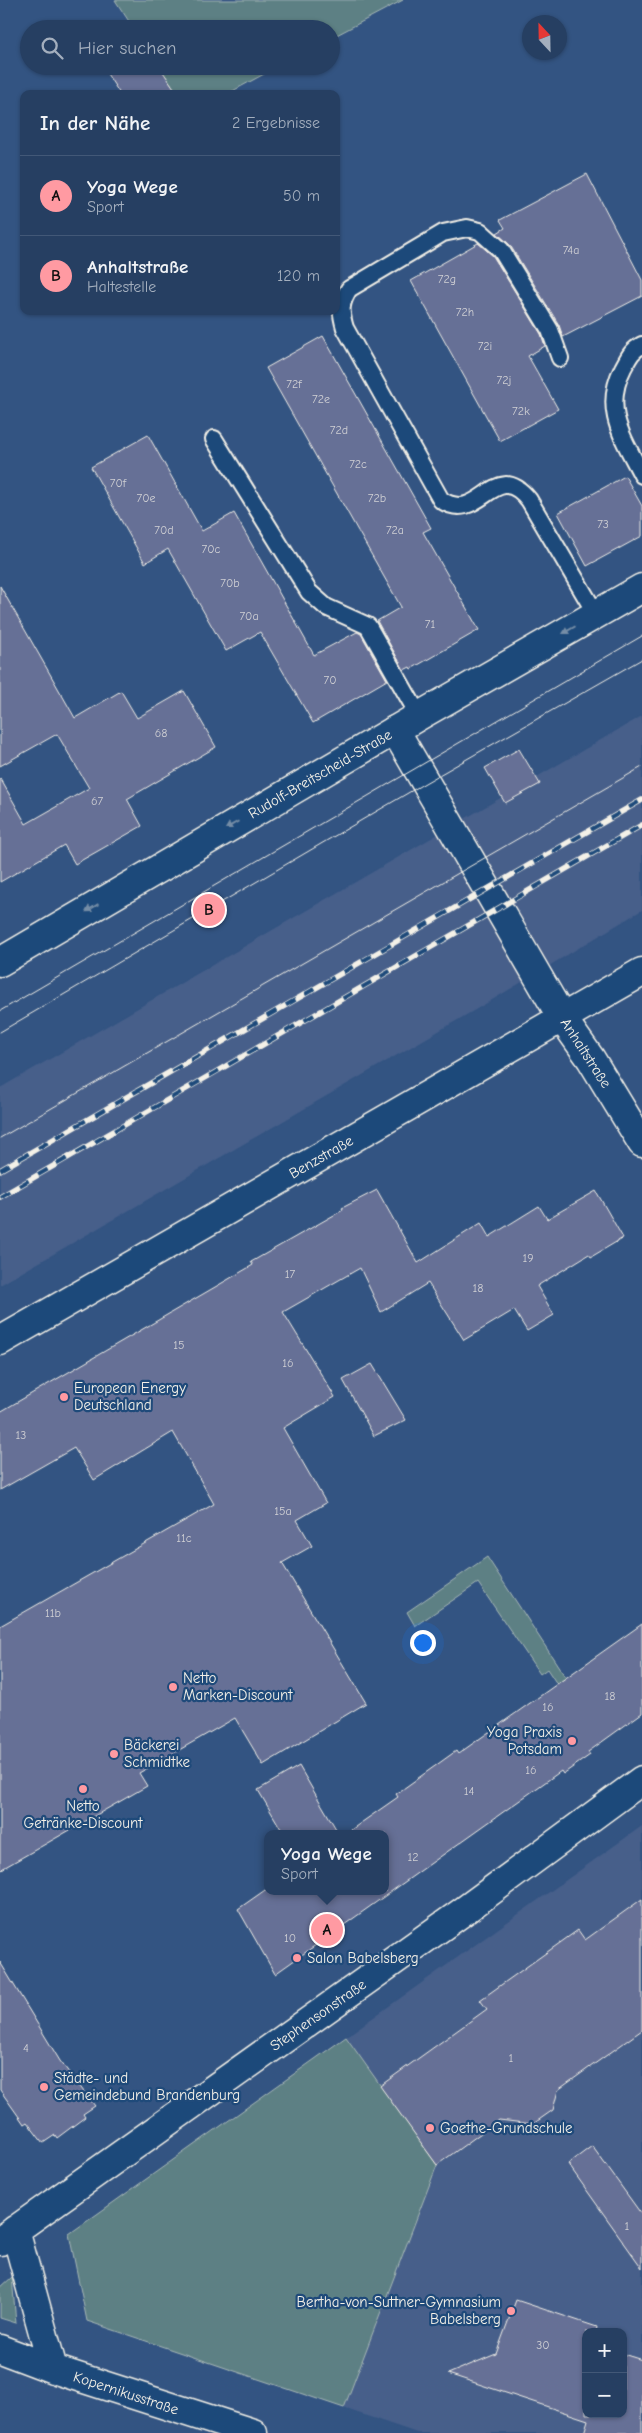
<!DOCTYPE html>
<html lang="de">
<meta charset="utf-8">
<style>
:root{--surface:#263f62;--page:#2e4668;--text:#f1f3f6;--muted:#a4afbe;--line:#425877;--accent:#ff9aa2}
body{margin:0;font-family:"Comic Neue",sans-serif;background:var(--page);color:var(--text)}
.controls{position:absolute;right:15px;bottom:15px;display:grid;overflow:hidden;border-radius:10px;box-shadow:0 1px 4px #0004}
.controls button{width:45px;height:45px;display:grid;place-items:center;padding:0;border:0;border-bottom:1px solid var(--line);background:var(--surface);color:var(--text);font:25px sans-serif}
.compass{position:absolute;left:522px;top:15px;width:45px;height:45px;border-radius:50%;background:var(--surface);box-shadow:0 1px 4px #0004;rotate:338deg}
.you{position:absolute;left:422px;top:1642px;width:18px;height:18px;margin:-12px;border:4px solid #fff;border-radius:50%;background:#1a73e8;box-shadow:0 0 0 8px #1a73e833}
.badge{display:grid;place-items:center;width:32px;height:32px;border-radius:50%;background:var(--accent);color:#111;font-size:16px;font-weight:700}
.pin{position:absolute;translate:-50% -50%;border:2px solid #fff;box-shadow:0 1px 5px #0006}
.popup{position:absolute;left:264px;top:1830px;width:125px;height:65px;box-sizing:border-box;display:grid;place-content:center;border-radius:10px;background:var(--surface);filter:drop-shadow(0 1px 4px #0005);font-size:16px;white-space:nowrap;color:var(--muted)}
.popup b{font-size:19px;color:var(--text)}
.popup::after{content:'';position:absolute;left:50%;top:100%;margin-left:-10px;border:10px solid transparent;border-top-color:var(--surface)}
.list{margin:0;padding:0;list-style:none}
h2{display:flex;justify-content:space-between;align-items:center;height:65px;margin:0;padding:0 20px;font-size:21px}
h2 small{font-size:16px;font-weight:400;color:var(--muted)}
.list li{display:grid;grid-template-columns:32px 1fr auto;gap:15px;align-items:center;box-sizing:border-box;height:80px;padding:0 20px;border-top:1px solid var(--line)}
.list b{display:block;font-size:19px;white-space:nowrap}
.list p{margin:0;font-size:16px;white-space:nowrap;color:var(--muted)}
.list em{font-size:16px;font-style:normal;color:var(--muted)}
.icon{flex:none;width:28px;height:28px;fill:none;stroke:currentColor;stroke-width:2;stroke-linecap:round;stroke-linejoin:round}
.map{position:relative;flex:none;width:642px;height:2433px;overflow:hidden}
.search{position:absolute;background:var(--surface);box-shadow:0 1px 4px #0004;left:20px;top:20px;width:320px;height:55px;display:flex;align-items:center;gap:12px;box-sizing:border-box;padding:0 18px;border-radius:28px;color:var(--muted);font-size:19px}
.panel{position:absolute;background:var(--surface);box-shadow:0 1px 4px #0004;left:20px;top:90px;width:320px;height:225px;border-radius:10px}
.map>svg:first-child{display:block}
.built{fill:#465f8a;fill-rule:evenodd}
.green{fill:#5d8084;stroke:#a8b8b6}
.building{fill:#666f96;stroke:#f4f1e8}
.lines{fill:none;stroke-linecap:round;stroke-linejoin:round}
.service-casing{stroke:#f4f1e8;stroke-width:20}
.minor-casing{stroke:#f4f1e8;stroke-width:31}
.tertiary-casing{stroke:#f4f1e8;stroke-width:31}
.service{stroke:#1f4a7a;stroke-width:16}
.minor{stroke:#1f4a7a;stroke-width:28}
.tertiary{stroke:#1f4a7a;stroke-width:28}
.tram{stroke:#f4f1e8;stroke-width:1}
.rail-casing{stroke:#f4f1e8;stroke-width:5.5}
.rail{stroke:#1f4a7a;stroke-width:4;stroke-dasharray:11;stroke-linecap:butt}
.oneway{fill:#748da6}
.poi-dot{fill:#ff9aa2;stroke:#1f4a7a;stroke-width:2}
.labels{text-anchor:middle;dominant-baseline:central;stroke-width:4.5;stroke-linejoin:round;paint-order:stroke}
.number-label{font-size:12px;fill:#d0d0d4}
.street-label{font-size:15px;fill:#f4f1e8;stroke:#1f4a7a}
.poi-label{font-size:15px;fill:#f4f1e8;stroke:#1f4a7a;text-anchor:start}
</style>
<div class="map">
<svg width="642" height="2433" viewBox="0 0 642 2433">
<rect width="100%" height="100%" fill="#335482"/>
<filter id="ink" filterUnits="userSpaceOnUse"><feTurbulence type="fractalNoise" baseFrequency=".02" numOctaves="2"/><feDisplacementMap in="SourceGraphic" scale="10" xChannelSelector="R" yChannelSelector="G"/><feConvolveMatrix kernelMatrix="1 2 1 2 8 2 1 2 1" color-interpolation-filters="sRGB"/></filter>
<g filter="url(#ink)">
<path class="built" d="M642 716V910L487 1003 0 1285V1088Z
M642 1826V2433H417L87 2321 69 2234ZM586 2332H623V2414H586Z"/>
<path class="green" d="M115 0H403L331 38V29H134Z
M159 66H279L227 94H178Z
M487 1557 566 1678 557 1684 547 1669 540 1674 478 1583 415 1626 407 1612Z
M346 2037 437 2165 344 2408 87 2321 69 2234Z
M12 2277 16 2323 0 2318V2288Z"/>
<path class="building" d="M102 66H159L178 94H120Z
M587 174 642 280V296L563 337 559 325 510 245 497 233 505 228 500 220Z
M478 243 493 256 541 334 545 346 528 356 558 409 500 441 411 281Z
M323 336 431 528 423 532 479 630 411 669 410 667 404 670 377 621 401 607 266 368Z
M148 435 202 531 234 513 314 655 357 632 361 634 387 680 313 723 260 632 226 651 168 549 145 563 91 467Z
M625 476 642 506V536L587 566 558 513Z
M0 586 75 718 121 691 137 718 184 691 216 747 127 799 142 826 75 864 64 845 0 882V778L26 824 89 788 57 734 0 766Z
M519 749 540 784 505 803 485 768Z
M377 1190 418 1263 481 1223 489 1237 539 1206 547 1219 596 1191 623 1238 591 1257 589 1254 537 1286 554 1315 527 1331 514 1310 464 1340 428 1283 381 1312 360 1268 283 1312 335 1397 283 1428 326 1503 297 1520 312 1546 282 1563 366 1703 263 1765 235 1718 139 1773 147 1786 0 1870V1626L214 1504 173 1432 94 1480 74 1448 0 1490V1412L253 1265 251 1262 343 1210 342 1208Z
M372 1364 406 1420 374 1436 343 1380Z
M642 1624V1713L588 1752 590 1755 563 1774 561 1771 275 1974 238 1909 268 1888V1891H386V1834H345L398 1797 396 1794 456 1751 458 1754Z
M299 1766 313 1790 339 1834H284L258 1790Z
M642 1899V2030L558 2090 553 2110 533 2124 499 2120 437 2165 380 2086 487 2009 480 2000 578 1930 585 1940Z
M0 1962 60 2061 95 2106 83 2114 85 2117 57 2138 55 2135 43 2143 27 2122 24 2124 0 2090Z
M592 2146 642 2215V2268L568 2164Z
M516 2300 597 2327 596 2332H586V2414H623V2354L642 2360V2433H584L588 2420 448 2374 496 2354Z"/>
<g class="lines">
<defs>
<path id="service" d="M642 345C631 351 629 357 623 368 602 409 623 438 642 475
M560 358 550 330 501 250 480 231 467 228 443 233 349 289C340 303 340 311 345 328L441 500C481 526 494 456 529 500L596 614
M214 439 309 592 326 607 368 626 419 716"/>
<path id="minor" d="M395 730 562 1018 591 1059 642 1143
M0 1341 642 972
M15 2230 53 2369
M0 2241 461 1913 642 1780
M0 2349 53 2369 253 2433"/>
<path id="tertiary" d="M0 962 419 716 642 588"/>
</defs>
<use href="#service" class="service-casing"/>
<use href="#minor" class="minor-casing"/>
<use href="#tertiary" class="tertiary-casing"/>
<use href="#service" class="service"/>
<use href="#minor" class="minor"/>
<use href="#tertiary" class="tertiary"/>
<path class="tram" d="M0 1011 642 636
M0 1032 425 783 642 659
M0 1138 642 767"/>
<defs>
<path id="rail" d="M0 1170 642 800
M0 1197 642 825"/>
</defs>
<use href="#rail" class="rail-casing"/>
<use href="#rail" class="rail"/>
</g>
<defs><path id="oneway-solid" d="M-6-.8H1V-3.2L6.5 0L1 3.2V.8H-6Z" transform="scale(1.25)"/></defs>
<g class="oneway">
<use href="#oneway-solid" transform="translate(569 630) rotate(150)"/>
<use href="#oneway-solid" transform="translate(232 825) rotate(150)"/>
<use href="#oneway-solid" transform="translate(92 908) rotate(149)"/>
</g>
</g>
<g class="poi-dot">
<circle cx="64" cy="1397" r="5"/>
<circle cx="173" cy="1687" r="5"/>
<circle cx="572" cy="1741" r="5"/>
<circle cx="114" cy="1754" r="5"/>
<circle cx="83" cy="1789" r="5"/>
<circle cx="297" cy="1958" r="5"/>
<circle cx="44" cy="2087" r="5"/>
<circle cx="430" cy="2128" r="5"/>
<circle cx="511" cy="2311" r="5"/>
</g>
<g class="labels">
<g class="number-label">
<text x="571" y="250">74a</text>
<text x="447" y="279">72g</text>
<text x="465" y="312">72h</text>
<text x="485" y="346">72i</text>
<text x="504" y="380">72j</text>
<text x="294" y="384">72f</text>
<text x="321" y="399">72e</text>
<text x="521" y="411">72k</text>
<text x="339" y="430">72d</text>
<text x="358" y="464">72c</text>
<text x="118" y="483">70f</text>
<text x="146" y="498">70e</text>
<text x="377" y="498">72b</text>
<text x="603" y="524">73</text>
<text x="164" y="530">70d</text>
<text x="395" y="530">72a</text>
<text x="211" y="549">70c</text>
<text x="230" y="583">70b</text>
<text x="249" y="616">70a</text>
<text x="430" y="624">71</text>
<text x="330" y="680">70</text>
<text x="161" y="733">68</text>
<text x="97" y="801">67</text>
<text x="528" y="1258">19</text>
<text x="290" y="1274">17</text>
<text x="478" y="1288">18</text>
<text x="179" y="1345">15</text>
<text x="288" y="1363">16</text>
<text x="21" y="1435">13</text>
<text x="283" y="1511">15a</text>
<text x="184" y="1538">11c</text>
<text x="53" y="1613">11b</text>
<text x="610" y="1696">18</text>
<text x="548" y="1707">16</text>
<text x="531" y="1770">16</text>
<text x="469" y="1791">14</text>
<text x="413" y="1857">12</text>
<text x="290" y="1938">10</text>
<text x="26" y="2048">4</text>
<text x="511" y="2058">1</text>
<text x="627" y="2226">1</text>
<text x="543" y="2345">30</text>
</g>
<g class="street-label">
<text transform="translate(320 774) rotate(-30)">Rudolf-Breitscheid-Straße</text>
<text transform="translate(586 1053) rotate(57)">Anhaltstraße</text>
<text transform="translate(321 1157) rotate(-30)">Benzstraße</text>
<text transform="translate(318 2015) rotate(-35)">Stephensonstraße</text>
<text transform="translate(126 2393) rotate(18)">Kopernikusstraße</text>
</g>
<g class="poi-label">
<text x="74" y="1388">European Energy<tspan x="74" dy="17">Deutschland</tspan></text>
<text x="183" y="1678">Netto<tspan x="183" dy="17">Marken-Discount</tspan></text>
<text x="562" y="1732" text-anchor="end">Yoga Praxis<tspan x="562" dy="17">Potsdam</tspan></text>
<text x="124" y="1745">Bäckerei<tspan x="124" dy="17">Schmidtke</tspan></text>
<text x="83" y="1806" text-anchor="middle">Netto<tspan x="83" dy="17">Getränke-Discount</tspan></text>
<text x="307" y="1958">Salon Babelsberg</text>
<text x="54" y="2078">Städte- und<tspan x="54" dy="17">Gemeindebund Brandenburg</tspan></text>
<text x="440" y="2128">Goethe-Grundschule</text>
<text x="501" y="2302" text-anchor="end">Bertha-von-Suttner-Gymnasium<tspan x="501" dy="17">Babelsberg</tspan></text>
</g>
</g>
</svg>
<div class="controls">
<button>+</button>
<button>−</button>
</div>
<svg class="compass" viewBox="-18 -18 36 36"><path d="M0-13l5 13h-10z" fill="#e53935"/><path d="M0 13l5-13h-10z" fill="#a4afbe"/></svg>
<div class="you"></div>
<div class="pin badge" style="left:327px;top:1930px">A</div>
<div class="popup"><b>Yoga Wege</b>Sport</div>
<div class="pin badge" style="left:209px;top:910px">B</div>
<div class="search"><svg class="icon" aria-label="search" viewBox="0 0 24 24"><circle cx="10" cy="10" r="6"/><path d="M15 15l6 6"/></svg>Hier suchen</div>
<section class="panel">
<h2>In der Nähe<small>2 Ergebnisse</small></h2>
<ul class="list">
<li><span class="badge">A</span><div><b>Yoga Wege</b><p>Sport</p></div><em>50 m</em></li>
<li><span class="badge">B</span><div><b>Anhaltstraße</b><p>Haltestelle</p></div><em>120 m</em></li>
</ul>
</section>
</div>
